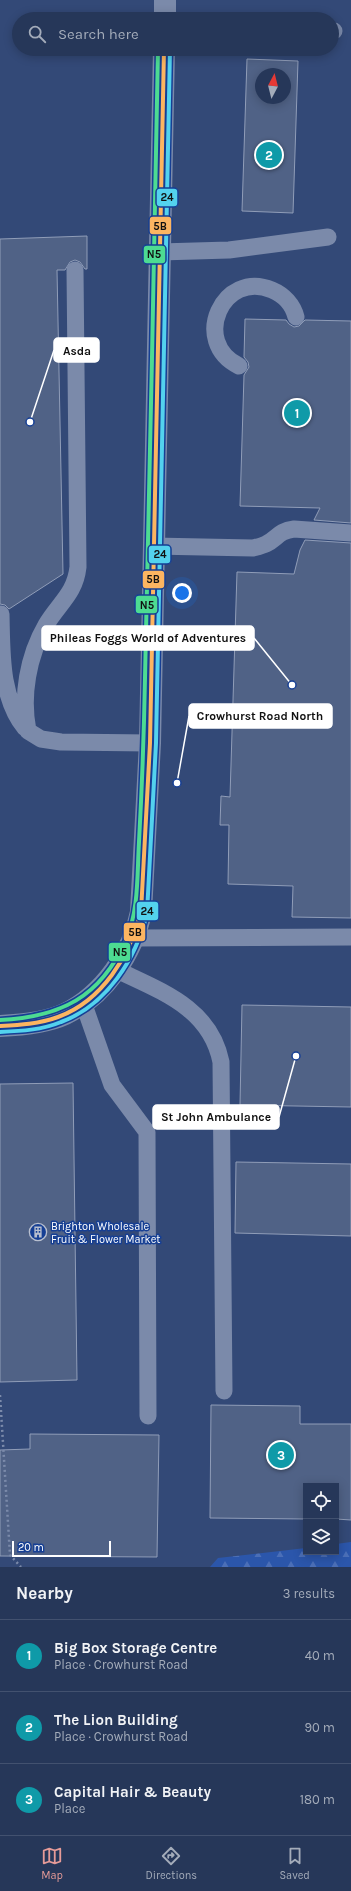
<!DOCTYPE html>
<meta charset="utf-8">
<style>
:root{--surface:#263759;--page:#2e3f5f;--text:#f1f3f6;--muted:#a4acba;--line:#42516f;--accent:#e69b98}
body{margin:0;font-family:Karla,sans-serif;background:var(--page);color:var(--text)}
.controls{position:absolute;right:12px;bottom:12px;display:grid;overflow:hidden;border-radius:0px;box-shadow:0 2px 10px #0003}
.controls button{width:36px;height:36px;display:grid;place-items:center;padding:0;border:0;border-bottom:1px solid var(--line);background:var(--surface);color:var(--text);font:20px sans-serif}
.compass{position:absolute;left:255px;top:68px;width:36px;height:36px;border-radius:50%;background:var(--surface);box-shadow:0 2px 10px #0003;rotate:7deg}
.scale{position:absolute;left:12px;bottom:10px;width:99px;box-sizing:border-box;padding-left:4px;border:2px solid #fff;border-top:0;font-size:11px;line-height:14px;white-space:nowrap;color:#fff;-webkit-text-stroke:3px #163f94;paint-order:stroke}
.you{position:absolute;left:182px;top:593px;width:14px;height:14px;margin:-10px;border:3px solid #fff;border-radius:50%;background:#1a73e8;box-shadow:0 0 0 6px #1a73e833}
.badge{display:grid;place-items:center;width:26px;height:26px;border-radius:50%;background:var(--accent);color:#fff;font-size:13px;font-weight:700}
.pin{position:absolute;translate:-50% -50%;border:2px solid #fff;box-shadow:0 1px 4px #0006}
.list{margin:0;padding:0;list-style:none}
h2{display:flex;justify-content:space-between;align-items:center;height:52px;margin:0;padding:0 16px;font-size:17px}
h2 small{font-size:13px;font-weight:400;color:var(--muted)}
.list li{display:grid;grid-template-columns:26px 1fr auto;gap:12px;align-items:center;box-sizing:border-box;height:72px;padding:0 16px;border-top:1px solid var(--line)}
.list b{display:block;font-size:15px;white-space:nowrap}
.list p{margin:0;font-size:13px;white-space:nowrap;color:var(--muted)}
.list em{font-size:13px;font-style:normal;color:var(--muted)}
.icon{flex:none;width:22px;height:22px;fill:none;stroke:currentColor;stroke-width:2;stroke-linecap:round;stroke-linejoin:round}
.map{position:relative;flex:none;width:351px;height:1567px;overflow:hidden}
.search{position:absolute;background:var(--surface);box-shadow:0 2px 10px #0003;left:12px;right:12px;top:12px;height:44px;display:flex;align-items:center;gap:10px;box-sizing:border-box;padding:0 14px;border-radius:22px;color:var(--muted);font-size:15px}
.sheet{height:268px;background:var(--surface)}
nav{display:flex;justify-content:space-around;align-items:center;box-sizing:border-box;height:56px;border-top:1px solid var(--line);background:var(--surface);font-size:11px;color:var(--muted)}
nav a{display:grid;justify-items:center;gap:2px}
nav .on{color:var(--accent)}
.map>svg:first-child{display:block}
.forest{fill:url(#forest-firs)}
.building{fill:#506286;stroke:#909db8;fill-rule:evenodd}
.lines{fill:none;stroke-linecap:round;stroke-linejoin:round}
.path{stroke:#7b8aaa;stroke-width:2.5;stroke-dasharray:2 3;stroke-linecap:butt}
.service{stroke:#7b8aaa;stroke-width:17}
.minor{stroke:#7b8aaa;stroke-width:22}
.bus-1-casing{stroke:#163f94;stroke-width:7}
.bus-2-casing{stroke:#163f94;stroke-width:7}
.bus-3-casing{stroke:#163f94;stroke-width:7}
.bus-1{stroke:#fcb561;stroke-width:4}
.bus-2{stroke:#53d2ee;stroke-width:4}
.bus-3{stroke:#4ddb92;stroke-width:4}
.labels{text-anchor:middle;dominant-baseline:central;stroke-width:3;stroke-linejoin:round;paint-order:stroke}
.poi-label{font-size:11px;fill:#fff;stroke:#163f94;text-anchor:start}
.leader{fill:none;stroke:#fff;stroke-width:1.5}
.callout-dot{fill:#fff;stroke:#163f94;stroke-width:1.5}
.callout{fill:#fff;stroke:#fff;stroke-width:1.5}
.callout-label{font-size:12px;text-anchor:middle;font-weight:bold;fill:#111}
.line-badge{stroke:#163f94;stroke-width:1.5}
.pale-badge-label{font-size:11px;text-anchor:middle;font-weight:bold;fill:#111}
</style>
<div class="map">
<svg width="351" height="1567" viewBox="0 0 351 1567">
<defs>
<pattern id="forest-firs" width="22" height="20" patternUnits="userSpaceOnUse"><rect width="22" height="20" fill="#2b56ab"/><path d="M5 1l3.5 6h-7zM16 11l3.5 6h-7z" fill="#4b6fb8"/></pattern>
</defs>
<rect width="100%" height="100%" fill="#334977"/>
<path class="forest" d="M351 1542V1567H210L218 1558 306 1548V1552H336V1544Z"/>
<path class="building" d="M247 59 298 61 293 213 242 211ZM261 74H285V98H261Z
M87 236V269H85L80 262 75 260 70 262 65 270H57L63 574 9 609 5 605 0 604V239Z
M245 319 286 320 289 324 294 327 299 326 305 320 351 321V523L314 520 320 508 240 506 244 375 249 367 248 362 244 357Z
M305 540 351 543V918L292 917 293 886 228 884 229 825H220L221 796 230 797 237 572 294 574 300 550Z
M242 1005 351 1007V1107L240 1105Z
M73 1083 77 1380 0 1382V1084Z
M236 1162 351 1164V1236L235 1233Z
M211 1405 300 1406V1424H351V1520L336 1519V1486H306V1519L210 1518Z
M30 1434 159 1435 157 1557 0 1556V1450L30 1449Z"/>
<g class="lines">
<path class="path" d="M0 1395 10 1555 21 1567"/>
<path class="service" d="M332 31H334
M160 252 229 250 328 237
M75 270 78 567C75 594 59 603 46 625 28 656 21 696 28 731L41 739 61 742 150 743
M239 366C190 342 223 269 272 290 284 295 293 305 296 317
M153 546 253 548C257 547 262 546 266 544 277 539 278 531 294 529L351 533
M1 614C2 652 0 697 25 728
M134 938 351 937
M115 969C160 991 210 1007 221 1062L224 1391
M83 1002 112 1085 147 1132 148 1416"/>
<path class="minor" d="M165 19V0
M0 1026C21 1025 46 1023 65 1014 104 995 133 953 141 912L150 743 164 49"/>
<defs>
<path id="bus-1" d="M0 1026C19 1025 39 1024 58 1017 102 1001 130 956 141 912L150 743 164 49"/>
<path id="bus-2" d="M0 1032C21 1031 42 1030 61 1022 107 1005 136 959 147 913L156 743 170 49"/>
<path id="bus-3" d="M0 1020C60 1017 100 998 126 940 139 910 137 875 139 842 142 787 144 733 145 678 150 468 154 259 158 49"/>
</defs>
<use href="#bus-1" class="bus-1-casing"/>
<use href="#bus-2" class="bus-2-casing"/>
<use href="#bus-3" class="bus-3-casing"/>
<use href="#bus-1" class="bus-1"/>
<use href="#bus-2" class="bus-2"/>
<use href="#bus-3" class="bus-3"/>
</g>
<defs>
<symbol id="building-ring" viewBox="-11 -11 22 22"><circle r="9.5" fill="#163f94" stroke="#b8bfcf" stroke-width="1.5"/><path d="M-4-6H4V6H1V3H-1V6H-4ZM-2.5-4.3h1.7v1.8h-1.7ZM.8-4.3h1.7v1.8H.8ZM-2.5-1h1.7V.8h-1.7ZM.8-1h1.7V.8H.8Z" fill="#b8bfcf"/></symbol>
</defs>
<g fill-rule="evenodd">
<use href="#building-ring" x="28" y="1222" width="20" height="20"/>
</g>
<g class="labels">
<g class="poi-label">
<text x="51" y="1226">Brighton Wholesale<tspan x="51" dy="13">Fruit &amp; Flower Market</tspan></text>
</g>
</g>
<path class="leader" d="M30 422L54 350M292 685L254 638M177 783L189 716M296 1056L279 1117"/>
<g class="callout-dot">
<circle cx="30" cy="422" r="4"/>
<circle cx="292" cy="685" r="4"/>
<circle cx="177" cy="783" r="4"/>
<circle cx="296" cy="1056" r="4"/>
</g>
<g class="callout">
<rect x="54" y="338" width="45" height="24" rx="4"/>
<rect x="42" y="626" width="212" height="24" rx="4"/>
<rect x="189" y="704" width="143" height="24" rx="4"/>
<rect x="153" y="1105" width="126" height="24" rx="4"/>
</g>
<g class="callout-label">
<text x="77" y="355">Asda</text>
<text x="148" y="642">Phileas Foggs World of Adventures</text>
<text x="260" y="720">Crowhurst Road North</text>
<text x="216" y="1121">St John Ambulance</text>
</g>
<g class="line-badge">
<rect x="156" y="188" width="22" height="19" rx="4" fill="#53d2ee"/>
<rect x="149" y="216" width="23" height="19" rx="4" fill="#fcb561"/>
<rect x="143" y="245" width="23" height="19" rx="4" fill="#4ddb92"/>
<rect x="148" y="545" width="23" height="19" rx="4" fill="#53d2ee"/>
<rect x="142" y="570" width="23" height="19" rx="4" fill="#fcb561"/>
<rect x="135" y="595" width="23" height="19" rx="4" fill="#4ddb92"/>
<rect x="136" y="901" width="23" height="20" rx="4" fill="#53d2ee"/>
<rect x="123" y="922" width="23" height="20" rx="4" fill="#fcb561"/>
<rect x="108" y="942" width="23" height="20" rx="4" fill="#4ddb92"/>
</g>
<g class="pale-badge-label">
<text x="167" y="201">24</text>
<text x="160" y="230">5B</text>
<text x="154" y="258">N5</text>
<text x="160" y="558">24</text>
<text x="153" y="583">5B</text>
<text x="147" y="609">N5</text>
<text x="147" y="915">24</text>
<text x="135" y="936">5B</text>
<text x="120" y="956">N5</text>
</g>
</svg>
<div class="controls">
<button><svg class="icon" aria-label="locate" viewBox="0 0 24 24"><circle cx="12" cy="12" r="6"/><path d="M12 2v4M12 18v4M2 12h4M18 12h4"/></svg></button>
<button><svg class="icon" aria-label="layers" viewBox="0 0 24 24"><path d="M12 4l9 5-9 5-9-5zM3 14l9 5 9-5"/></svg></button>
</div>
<svg class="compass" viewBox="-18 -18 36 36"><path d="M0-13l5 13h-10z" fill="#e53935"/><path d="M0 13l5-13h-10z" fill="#a4acba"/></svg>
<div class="scale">20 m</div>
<div class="you"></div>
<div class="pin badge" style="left:297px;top:413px;background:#0f9aa8">1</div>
<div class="pin badge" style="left:269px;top:155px;background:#0f9aa8">2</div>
<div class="pin badge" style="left:281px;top:1455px;background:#0f9aa8">3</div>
<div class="search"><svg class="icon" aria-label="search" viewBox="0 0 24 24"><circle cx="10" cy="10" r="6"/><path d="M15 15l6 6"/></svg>Search here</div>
</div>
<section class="sheet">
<h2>Nearby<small>3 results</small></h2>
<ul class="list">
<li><span class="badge" style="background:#0f9aa8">1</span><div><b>Big Box Storage Centre</b><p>Place · Crowhurst Road</p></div><em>40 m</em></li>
<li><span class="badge" style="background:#0f9aa8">2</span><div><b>The Lion Building</b><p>Place · Crowhurst Road</p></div><em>90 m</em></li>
<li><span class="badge" style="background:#0f9aa8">3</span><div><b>Capital Hair &amp; Beauty</b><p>Place</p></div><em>180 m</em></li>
</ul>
</section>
<nav>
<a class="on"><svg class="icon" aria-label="map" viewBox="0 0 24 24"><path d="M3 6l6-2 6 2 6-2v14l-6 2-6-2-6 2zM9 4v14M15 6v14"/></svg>Map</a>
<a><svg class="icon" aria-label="directions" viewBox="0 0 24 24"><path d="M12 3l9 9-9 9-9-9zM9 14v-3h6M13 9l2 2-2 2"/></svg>Directions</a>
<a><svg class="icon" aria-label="saved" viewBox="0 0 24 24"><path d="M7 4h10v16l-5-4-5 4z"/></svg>Saved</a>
</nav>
